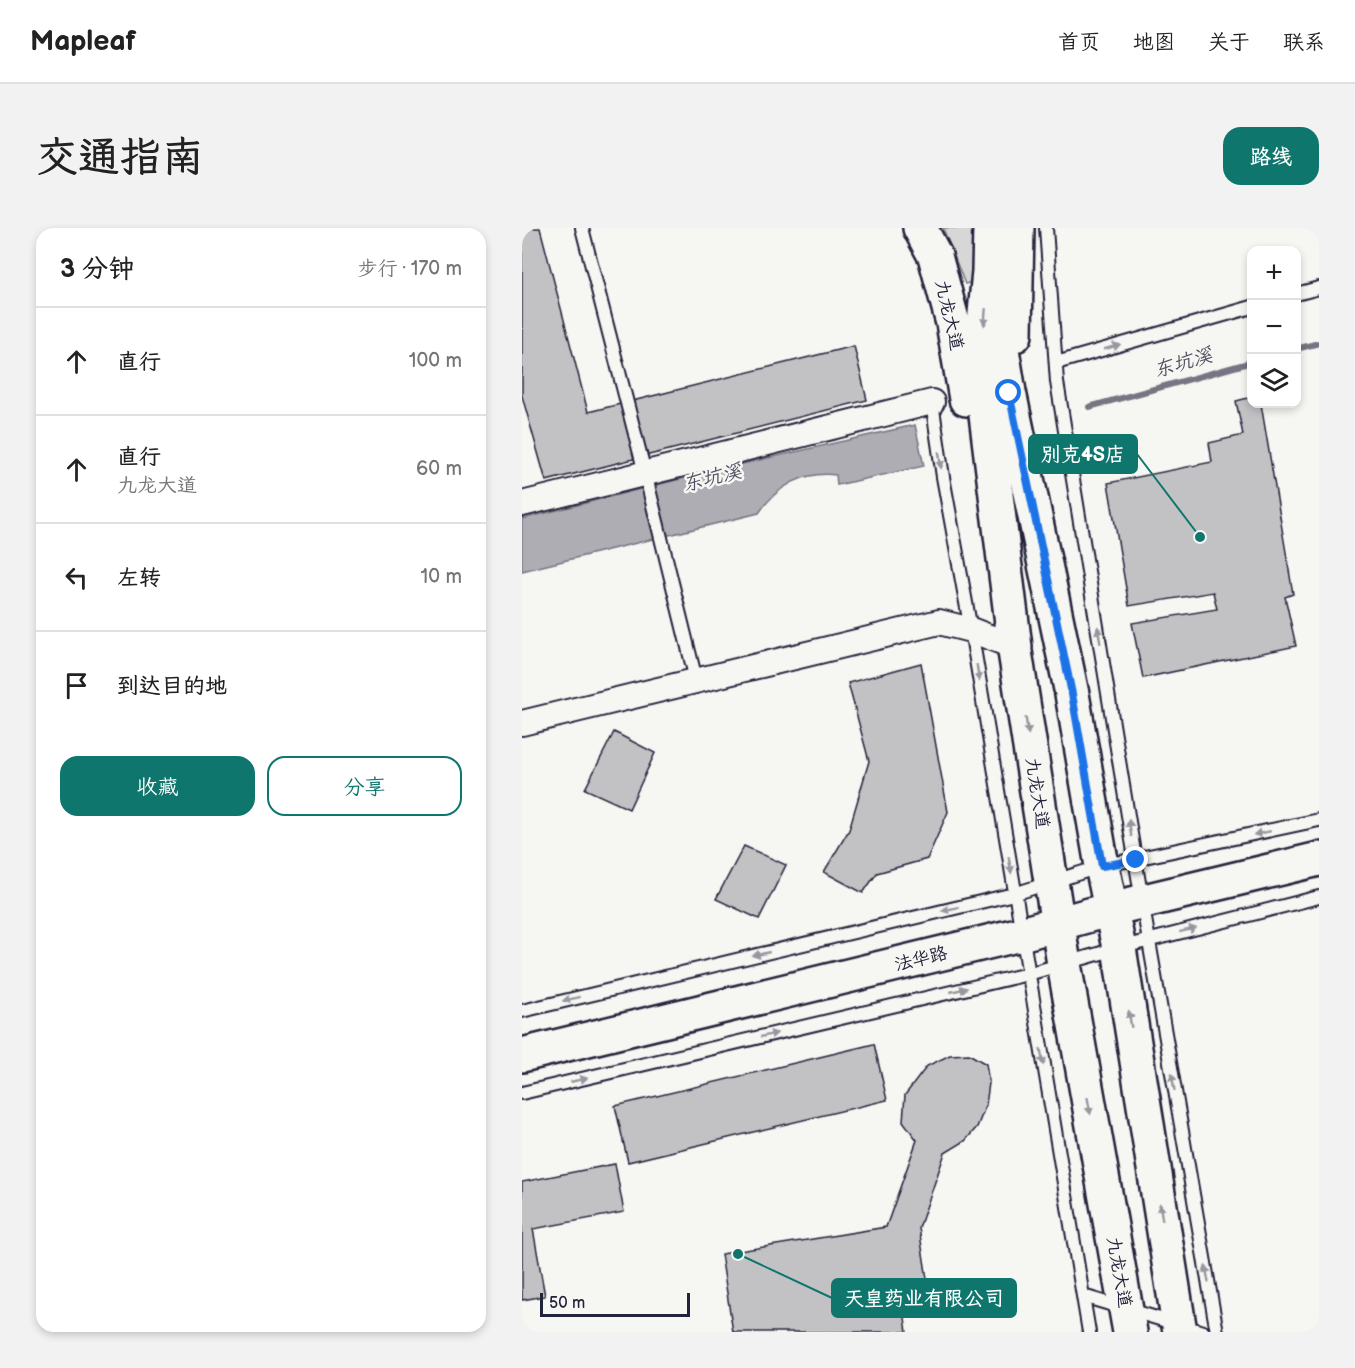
<!DOCTYPE html>
<html lang="zh">
<meta charset="utf-8">
<style>
:root{--surface:#fff;--page:#f2f2f2;--text:#222;--muted:#767676;--line:#e0e0e0;--accent:#0f766e}
body{margin:0;font-family:"Balsamiq Sans","LXGW WenKai TC",sans-serif;background:var(--page);color:var(--text)}
.controls{position:absolute;right:18px;top:18px;display:grid;overflow:hidden;border-radius:12px;box-shadow:0 3px 9px #0003}
.controls button{width:54px;height:54px;display:grid;place-items:center;padding:0;border:0;border-bottom:2px solid var(--line);background:var(--surface);color:var(--text);font:30px sans-serif}
.scale{position:absolute;left:18px;bottom:15px;width:150px;box-sizing:border-box;padding-left:6px;border:3px solid #22223b;border-top:0;font-size:16px;line-height:21px;white-space:nowrap;color:#22223b;-webkit-text-stroke:4px #f6f6f2;paint-order:stroke}
.stop{position:absolute;width:18px;height:18px;margin:-14px;border:4px solid #1a73e8;border-radius:50%;background:#fff}
.stop.end{background:#1a73e8;border-color:#fff;box-shadow:0 2px 6px #0008}
.list{margin:0;padding:0;list-style:none}
h2{display:flex;justify-content:space-between;align-items:center;height:78px;margin:0;padding:0 24px;font-size:26px}
h2 small{font-size:20px;font-weight:400;color:var(--muted)}
.list li{display:grid;grid-template-columns:39px 1fr auto;gap:18px;align-items:center;box-sizing:border-box;height:108px;padding:0 24px;border-top:2px solid var(--line)}
.list b{display:block;font-size:22px;white-space:nowrap}
.list p{margin:0;font-size:20px;white-space:nowrap;color:var(--muted)}
.list em{font-size:20px;font-style:normal;color:var(--muted)}
.actions{display:flex;gap:12px;padding:18px 24px}
.actions a{flex:1;padding:14px 0;border:2px solid var(--accent);border-radius:18px;text-align:center;font-size:21px;color:var(--accent)}
.actions .main{background:var(--accent);color:#fff}
.icon{flex:none;width:33px;height:33px;fill:none;stroke:currentColor;stroke-width:2;stroke-linecap:round;stroke-linejoin:round}
.map{position:relative;flex:none;width:797px;height:1104px;overflow:hidden;border-radius:18px}
header{display:flex;align-items:center;gap:36px;box-sizing:border-box;height:84px;padding:0 30px;background:var(--surface);border-bottom:2px solid var(--line)}
header strong{font-size:28px}
nav{display:flex;gap:33px;margin-inline-start:auto;font-size:21px}
.intro{display:flex;align-items:center;justify-content:space-between;box-sizing:border-box;height:144px;padding:0 36px}
h1{margin:0;font-size:42px}
.button{padding:15px 27px;border-radius:18px;background:var(--accent);color:#fff;font-size:21px;font-weight:700}
main{display:flex;gap:36px;padding:0 36px}
aside{flex:1;background:var(--surface);border-radius:18px;box-shadow:0 3px 9px #0003}
.map>svg:first-child{display:block}
.green{fill:#d7d7d7;stroke:#7c7c89;stroke-width:1.5}
.water{fill:#adadb3;stroke:#757583;stroke-width:1.5}
.lines{fill:none;stroke-linecap:round;stroke-linejoin:round}
.stream{stroke:#757583;stroke-width:6}
.building{fill:#c2c2c4;stroke:#22223b;stroke-width:1.5}
.lane-casing{stroke:#22223b;stroke-width:16}
.street-casing{stroke:#22223b;stroke-width:28}
.secondary-casing{stroke:#22223b;stroke-width:38}
.lane{stroke:#f6f6f2;stroke-width:12}
.street{stroke:#f6f6f2;stroke-width:24}
.secondary{stroke:#f6f6f2;stroke-width:33}
.oneway{fill:#9797a0}
.route{stroke:#1a73e8;stroke-width:8}
.labels{text-anchor:middle;dominant-baseline:central;stroke-width:5;stroke-linejoin:round;paint-order:stroke}
.street-label{font-size:18px;fill:#22223b;stroke:#f6f6f2}
.water-label{font-size:20px;font-style:italic;fill:#535365;stroke:#f6f6f2}
.leader{fill:none;stroke:#0f766e;stroke-width:2}
.callout-dot{fill:#0f766e;stroke:#f6f6f2;stroke-width:2}
.callout{fill:#0f766e;stroke:#0f766e;stroke-width:2}
.callout-label{font-size:20px;text-anchor:middle;font-weight:bold;fill:#fff}
</style>
<header>
<strong>Mapleaf</strong>
<nav><a>首页</a><a>地图</a><a>关于</a><a>联系</a></nav>
</header>
<div class="intro"><h1>交通指南</h1><a class="button">路线</a></div>
<main>
<aside>
<h2>3 分钟<small>步行 · 170 m</small></h2>
<ul class="list">
<li><svg class="icon" aria-label="ahead" viewBox="0 0 24 24"><path d="M12 20V5M6 11l6-6 6 6"/></svg><div><b>直行</b></div><em>100 m</em></li>
<li><svg class="icon" aria-label="ahead" viewBox="0 0 24 24"><path d="M12 20V5M6 11l6-6 6 6"/></svg><div><b>直行</b><p>九龙大道</p></div><em>60 m</em></li>
<li><svg class="icon" aria-label="left" viewBox="0 0 24 24"><path d="M17 20v-9H6M10 6l-5 5 5 5"/></svg><div><b>左转</b></div><em>10 m</em></li>
<li><svg class="icon" aria-label="arrive" viewBox="0 0 24 24"><path d="M6 21V4h12l-3 4 3 4H6"/></svg><div><b>到达目的地</b></div></li>
</ul>
<div class="actions"><a class="main">收藏</a><a>分享</a></div>
</aside>
<div class="map">
<svg width="797" height="1104" viewBox="0 0 797 1104">
<rect width="100%" height="100%" fill="#f6f6f2"/>
<filter id="ink" filterUnits="userSpaceOnUse"><feTurbulence type="fractalNoise" baseFrequency=".0167" numOctaves="2"/><feDisplacementMap in="SourceGraphic" scale="12" xChannelSelector="R" yChannelSelector="G"/><feConvolveMatrix kernelMatrix="1 2 1 2 8 2 1 2 1" color-interpolation-filters="sRGB"/></filter>
<g filter="url(#ink)">
<path class="green" d="M421 0H454L453 53 443 56Z"/>
<path class="water" d="M393 197 402 238 315 257 314 247C282 243 255 258 237 285L0 343V291L198 241Z"/>
<g class="lines">
<path class="stream" d="M774 121 797 115
M567 179 730 134"/>
</g>
<path class="building" d="M0 0H18L66 184 332 118 345 172 24 253 0 168Z
M730 169V176H739L771 366 763 369 774 418 621 450 610 395 695 381 691 364 607 378 586 255 690 234 687 215 721 207 714 173Z
M399 435 426 584 405 631 355 645 341 665 302 644 327 602 347 533 326 455Z
M92 504 133 525 107 581 63 561Z
M222 618 264 637 237 691 194 671Z
M352 816 365 872 106 934 93 878Z
M447 826 464 836 467 855 464 877 455 899 443 913 423 925 397 1000 408 1070 381 1075 385 1104H211L199 1026 364 999 395 912 381 893 383 867 405 838 428 827Z
M93 936 102 984 11 1001 23 1068 0 1072V954Z"/>
<g class="lines">
<defs>
<path id="lane" d="M60 0 123 245 174 452
M524 0 535 154 620 673 695 1104
M774 66 797 60
M534 135 730 79
M410 174 421 249 449 402 567 1104
M0 783 492 666 580 638 797 592
M0 865 506 746 597 720 797 669
M561 1068 681 1104"/>
<path id="street" d="M0 276 410 174
M0 495 417 394 449 402 493 419"/>
<path id="secondary" d="M398 0 413 28 431 95 444 171
M467 43 468 0
M493 107 495 0
M489 398 542 736 608 1104
M493 419 458 139 467 43 487 164 550 466 580 638 597 720 658 1104
M0 827 499 706 589 681 797 631"/>
</defs>
<use href="#lane" class="lane-casing"/>
<use href="#street" class="street-casing"/>
<use href="#secondary" class="secondary-casing"/>
<use href="#lane" class="lane"/>
<use href="#street" class="street"/>
<use href="#secondary" class="secondary"/>
</g>
<defs><path id="oneway-solid" d="M-6-.8H1V-3.2L6.5 0L1 3.2V.8H-6Z" transform="scale(1.5)"/></defs>
<g class="oneway">
<use href="#oneway-solid" transform="translate(463 89) rotate(95)"/>
<use href="#oneway-solid" transform="translate(590 119) rotate(-16)"/>
<use href="#oneway-solid" transform="translate(418 232) rotate(82)"/>
<use href="#oneway-solid" transform="translate(577 407) rotate(-99)"/>
<use href="#oneway-solid" transform="translate(456 445) rotate(81)"/>
<use href="#oneway-solid" transform="translate(505 498) rotate(81)"/>
<use href="#oneway-solid" transform="translate(608 600) rotate(-99)"/>
<use href="#oneway-solid" transform="translate(740 605) rotate(168)"/>
<use href="#oneway-solid" transform="translate(488 637) rotate(81)"/>
<use href="#oneway-solid" transform="translate(428 681) rotate(167)"/>
<use href="#oneway-solid" transform="translate(666 702) rotate(-14)"/>
<use href="#oneway-solid" transform="translate(239 726) rotate(167)"/>
<use href="#oneway-solid" transform="translate(437 762) rotate(-13)"/>
<use href="#oneway-solid" transform="translate(49 771) rotate(167)"/>
<use href="#oneway-solid" transform="translate(608 791) rotate(-99)"/>
<use href="#oneway-solid" transform="translate(247 807) rotate(-13)"/>
<use href="#oneway-solid" transform="translate(520 829) rotate(80)"/>
<use href="#oneway-solid" transform="translate(57 852) rotate(-13)"/>
<use href="#oneway-solid" transform="translate(651 854) rotate(-100)"/>
<use href="#oneway-solid" transform="translate(567 878) rotate(80)"/>
<use href="#oneway-solid" transform="translate(639 984) rotate(-99)"/>
<use href="#oneway-solid" transform="translate(685 1046) rotate(-100)"/>
</g>
</g>
<g class="lines" filter="url(#ink)">
<path class="route" d="M487 165 550 466 580 638 614 632"/>
</g>
<g class="labels">
<g class="street-label">
<text transform="translate(427 87) rotate(77)">九龙大道</text>
<text transform="translate(515 565) rotate(81)">九龙大道</text>
<text transform="translate(399 731) rotate(-14)">法华路</text>
<text transform="translate(597 1044) rotate(80)">九龙大道</text>
</g>
<g class="water-label">
<text transform="translate(661 135) rotate(-16)">东坑溪</text>
<text transform="translate(190 250) rotate(-14)">东坑溪</text>
</g>
</g>
<path class="leader" d="M678 309L615 226M216 1026L310 1070"/>
<g class="callout-dot">
<circle cx="678" cy="309" r="6"/>
<circle cx="216" cy="1026" r="6"/>
</g>
<g class="callout">
<rect x="507" y="207" width="108" height="38" rx="6"/>
<rect x="310" y="1051" width="184" height="38" rx="6"/>
</g>
<g class="callout-label">
<text x="561" y="233">别克4S店</text>
<text x="402" y="1077">天皇药业有限公司</text>
</g>
</svg>
<div class="controls">
<button>+</button>
<button>−</button>
<button><svg class="icon" aria-label="layers" viewBox="0 0 24 24"><path d="M12 4l9 5-9 5-9-5zM3 14l9 5 9-5"/></svg></button>
</div>
<div class="scale">50 m</div>
<div class="stop" style="left:487px;top:165px"></div>
<div class="stop end" style="left:614px;top:632px"></div>
</div>
</main>
